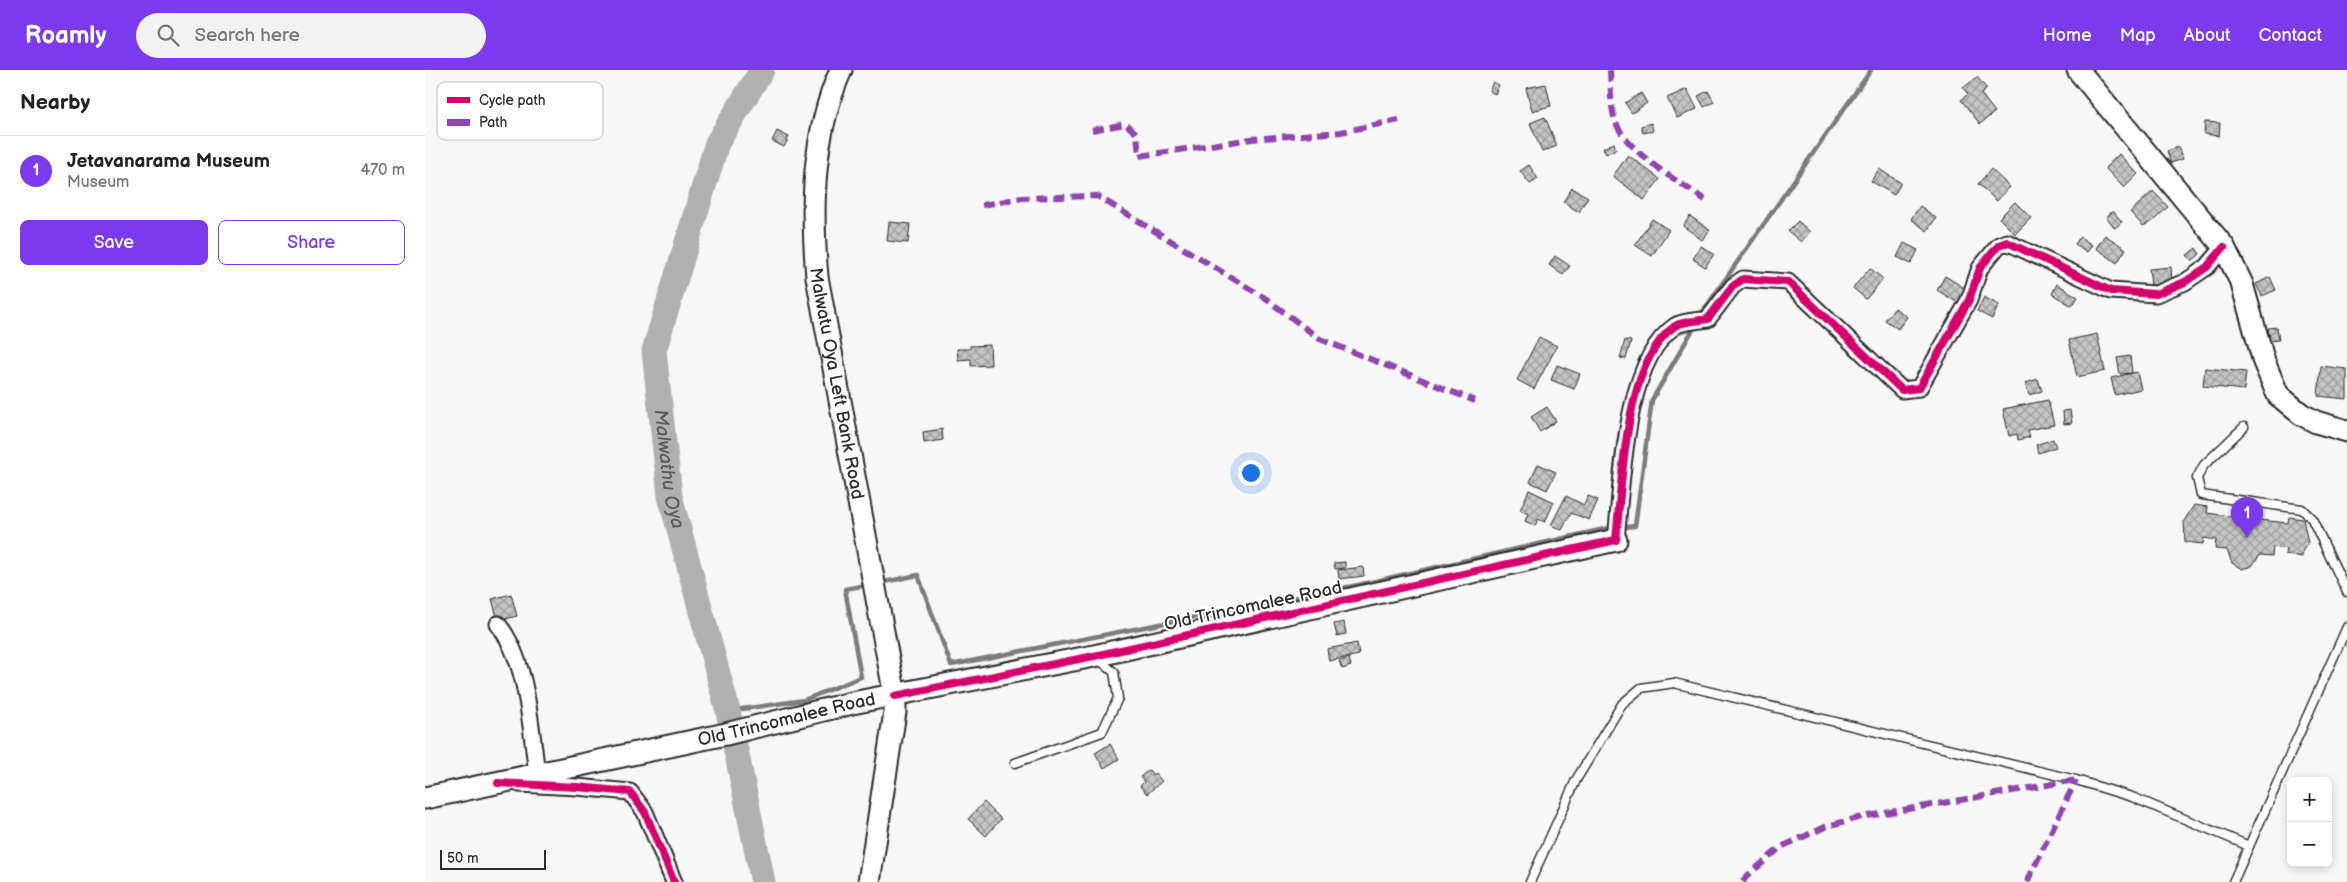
<!DOCTYPE html>
<meta charset="utf-8">
<style>
:root{--surface:#fff;--page:#f2f2f2;--text:#222;--muted:#767676;--line:#e0e0e0;--accent:#7c3aed}
body{margin:0;font-family:"Balsamiq Sans",sans-serif;background:var(--page);color:var(--text)}
.controls{position:absolute;right:15px;bottom:15px;display:grid;overflow:hidden;border-radius:8px;box-shadow:0 2px 8px #0003}
.controls button{width:45px;height:45px;display:grid;place-items:center;padding:0;border:0;border-bottom:1px solid var(--line);background:var(--surface);color:var(--text);font:25px sans-serif}
.scale{position:absolute;left:15px;bottom:12px;width:106px;box-sizing:border-box;padding-left:5px;border:2px solid #2b2b2b;border-top:0;font-size:14px;line-height:18px;white-space:nowrap;color:#2b2b2b;-webkit-text-stroke:4px #fff;paint-order:stroke}
.you{position:absolute;left:825px;top:402px;width:18px;height:18px;margin:-12px;border:4px solid #fff;border-radius:50%;background:#1a73e8;box-shadow:0 0 0 8px #1a73e833}
.badge{display:grid;place-items:center;width:32px;height:32px;border-radius:50%;background:var(--accent);color:#fff;font-size:16px;font-weight:700}
.pin{position:absolute;translate:-50% -41px;filter:drop-shadow(0 1px 2px #0008)}
.pin::after{content:'';position:absolute;top:26px;width:18px;height:15px;background:inherit;clip-path:polygon(0 0,100% 0,50% 100%)}
.list{margin:0;padding:0;list-style:none}
h2{display:flex;justify-content:space-between;align-items:center;height:65px;margin:0;padding:0 20px;font-size:21px}
h2 small{font-size:16px;font-weight:400;color:var(--muted)}
.list li{display:grid;grid-template-columns:32px 1fr auto;gap:15px;align-items:center;box-sizing:border-box;height:70px;padding:0 20px;border-top:1px solid var(--line)}
.list b{display:block;font-size:19px;white-space:nowrap}
.list p{margin:0;font-size:16px;white-space:nowrap;color:var(--muted)}
.list em{font-size:16px;font-style:normal;color:var(--muted)}
.actions{display:flex;gap:10px;padding:15px 20px}
.actions a{flex:1;padding:11px 0;border:1px solid var(--accent);border-radius:8px;text-align:center;font-size:18px;color:var(--accent)}
.actions .main{background:var(--accent);color:#fff}
.icon{flex:none;width:28px;height:28px;fill:none;stroke:currentColor;stroke-width:2;stroke-linecap:round;stroke-linejoin:round}
.map{position:relative;flex:none;width:1922px;height:812px;overflow:hidden}
header{display:flex;align-items:center;gap:30px;box-sizing:border-box;height:70px;padding:0 25px;background:var(--accent);color:#fff}
header strong{font-size:24px}
nav{display:flex;gap:28px;margin-inline-start:auto;font-size:18px}
.search{width:350px;height:45px;background:var(--page);display:flex;align-items:center;gap:12px;box-sizing:border-box;padding:0 18px;border-radius:28px;color:var(--muted);font-size:19px}
main{display:flex}
aside{flex:1;background:var(--surface)}
.map>svg:first-child{display:block}
.lines{fill:none;stroke-linecap:round;stroke-linejoin:round}
.stream{stroke:#7b7b7b;stroke-width:4.5}
.river{stroke:#b0b0b0;stroke-width:25}
.building{fill:url(#building-cross-hatch);stroke:#2b2b2b}
.lane-casing{stroke:#2b2b2b;stroke-width:11}
.street-casing{stroke:#2b2b2b;stroke-width:19}
.secondary-casing{stroke:#2b2b2b;stroke-width:25}
.lane{stroke:#fff;stroke-width:8}
.street{stroke:#fff;stroke-width:15}
.secondary{stroke:#fff;stroke-width:21}
.quiet{stroke:#8e44ad;stroke-width:6;stroke-dasharray:12 6;stroke-linecap:butt}
.cycleway-casing{stroke:#fff;stroke-width:11}
.cycleway{stroke:#d6006c;stroke-width:8}
.labels{text-anchor:middle;dominant-baseline:central;stroke-width:4;stroke-linejoin:round;paint-order:stroke}
.street-label{font-size:18px;fill:#2b2b2b;stroke:#fff}
.water-label{font-size:19px;font-style:italic;fill:#5a5a5a;stroke:#fff}
.key{fill:#fff;stroke:#bfbfbf;stroke-width:1}
.key-label{font-size:14px;fill:#2b2b2b}
</style>
<header>
<strong>Roamly</strong>
<div class="search"><svg class="icon" aria-label="search" viewBox="0 0 24 24"><circle cx="10" cy="10" r="6"/><path d="M15 15l6 6"/></svg>Search here</div>
<nav><a>Home</a><a>Map</a><a>About</a><a>Contact</a></nav>
</header>
<main>
<aside>
<h2>Nearby<small></small></h2>
<ul class="list">
<li><span class="badge">1</span><div><b>Jetavanarama Museum</b><p>Museum</p></div><em>470 m</em></li>
</ul>
<div class="actions"><a class="main">Save</a><a>Share</a></div>
</aside>
<div class="map">
<svg width="1922" height="812" viewBox="0 0 1922 812">
<defs>
<pattern id="building-cross-hatch" width="8" height="8" patternUnits="userSpaceOnUse" patternTransform="scale(1.25)"><rect width="8" height="8" fill="#c4c4c4"/><path d="M0 0l8 8M0 8l8-8" fill="none" stroke="#9f9f9f"/></pattern>
</defs>
<rect width="100%" height="100%" fill="#f7f7f7"/>
<filter id="ink" filterUnits="userSpaceOnUse"><feTurbulence type="fractalNoise" baseFrequency=".02" numOctaves="2"/><feDisplacementMap in="SourceGraphic" scale="10" xChannelSelector="R" yChannelSelector="G"/><feConvolveMatrix kernelMatrix="1 2 1 2 8 2 1 2 1" color-interpolation-filters="sRGB"/></filter>
<g filter="url(#ink)">
<g class="lines">
<path class="stream" d="M1274 247 1446 0
M455 513 493 505 526 595 933 515 1179 459 1210 456 1227 330 1271 254
M303 641 379 630 436 607 420 519 442 515"/>
<path class="river" id="s1" d="M337 0 292 73 229 281 245 426 303 641 338 812"/>
</g>
<path class="building" d="M1552 7 1562 19 1556 24 1570 42 1555 54 1536 30 1543 24 1538 18Z
M1068 12 1074 15 1070 24 1064 21Z
M1121 14 1126 36 1107 41 1101 18Z
M1262 19 1272 39 1252 48 1242 28Z
M1283 21 1289 32 1279 37 1273 26Z
M1216 23 1222 33 1207 43 1200 33Z
M1120 47 1132 76 1117 82 1105 53Z
M1780 52 1795 53 1794 66 1779 64Z
M1226 53 1228 61 1218 63 1216 56Z
M352 61 364 67 359 77 347 71Z
M1189 73 1191 79 1181 84 1178 78Z
M1753 77 1758 89 1746 93 1742 81Z
M1694 84 1713 104 1699 118 1680 98Z
M1203 85 1235 109 1219 130 1188 106Z
M1104 95 1113 109 1105 114 1095 101Z
M1454 99 1476 113 1469 125 1446 111Z
M1566 99 1585 117 1572 131 1553 114Z
M1147 118 1163 127 1154 142 1138 132Z
M1728 121 1743 137 1728 151 1718 156 1705 142Z
M1590 132 1606 148 1590 164 1574 148Z
M1495 136 1511 148 1502 161 1486 149Z
M1688 141 1697 152 1690 158 1681 147Z
M1265 146 1285 160 1277 170 1258 156Z
M1227 149 1244 160 1227 186 1210 175Z
M1373 151 1385 162 1376 172 1363 161Z
M464 152 485 154 483 173 462 171Z
M1680 165 1701 179 1692 193 1671 178Z
M1655 167 1667 175 1662 182 1650 174Z
M1479 173 1493 180 1486 194 1472 187Z
M1276 176 1289 184 1280 197 1268 189Z
M1771 178 1775 184 1767 191 1762 185Z
M1130 186 1145 196 1138 205 1124 195Z
M1746 197 1747 213 1726 215 1724 199Z
M1445 198 1458 209 1441 229 1428 218Z
M1520 206 1541 219 1533 233 1512 220Z
M1845 207 1851 220 1837 226 1831 214Z
M1632 214 1653 227 1647 236 1627 224Z
M1559 227 1574 235 1567 249 1552 241Z
M1470 238 1482 247 1473 259 1460 250Z
M1852 257 1854 270 1845 271 1843 258Z
M1672 264 1680 301 1652 307 1644 270Z
M1114 267 1132 276 1109 319 1092 310Z
M1200 270 1206 271 1201 289 1195 288Z
M565 275 566 295 546 296V289L533 290 532 279H545V276Z
M1705 286 1707 303 1695 304 1692 288Z
M1132 295 1155 304 1149 319 1126 310Z
M1896 296 1922 299V329L1893 326Z
M1780 298 1821 302 1819 320 1778 316Z
M1712 302 1716 319 1690 325 1686 308Z
M1613 309 1617 321 1604 325 1600 313Z
M1623 330 1629 355 1603 360 1605 367 1593 370 1592 364 1584 366 1578 339Z
M1122 337 1131 351 1115 362 1106 347Z
M1645 340 1647 353 1639 354 1638 341Z
M517 359 518 370 499 373 498 362Z
M1628 369 1631 377 1613 383 1611 375Z
M1113 394 1131 402 1122 420 1105 412Z
M1104 420 1129 432 1120 452 1113 449 1110 456 1100 451 1103 444 1095 440Z
M1141 426 1159 435 1163 426 1173 430 1164 450 1146 443 1137 460 1126 455Z
M1769 435 1783 437 1782 443 1811 447V442L1835 445V450L1863 453 1864 447 1878 449 1883 473 1878 480 1877 487 1860 484 1861 479 1848 477 1847 486 1835 485 1827 496 1817 499 1807 493 1802 480 1790 479 1791 470 1779 468 1778 474 1760 472 1759 451Z
M920 492V498L910 499 909 493Z
M938 497 939 506 914 509 913 500Z
M86 524 92 546 73 551 67 529Z
M919 552 921 564 912 566 909 554Z
M932 573 934 585 904 591 902 579Z
M924 588 926 596 917 599 914 591Z
M685 674 694 689 679 698 670 683Z
M724 700 728 705 730 703 737 711 722 724 715 716 719 712 715 707Z
M559 732 576 749 561 766 543 749Z"/>
<g class="lines">
<defs>
<path id="lane" d="M1819 357 1779 395 1772 408 1776 425 1877 439 1887 449 1922 522
M590 693 677 662 693 628 689 602 673 589
M1105 812 1151 710 1197 634 1216 618 1249 613 1651 710 1707 727 1824 776
M1808 812 1922 557"/>
<path id="street" d="M1191 470C1197 414 1199 291 1250 256 1257 251 1274 251 1283 249L1308 216 1318 209 1363 212 1477 320 1494 318 1544 230 1555 198 1574 175 1582 172 1686 221 1731 224 1760 212 1782 197 1799 177
M73 554C103 592 105 655 112 703
M94 714 152 717 205 722 220 742 249 812"/>
<g id="secondary">
<path id="s2" d="M416 0C387 65 386 137 392 207L470 626V642L444 812"/>
<path d="M1653 0 1799 177 1817 214 1839 292 1853 325 1876 344 1891 352 1922 361"/>
<path id="s3" d="M0 728 301 664 427 633 669 586 1191 470"/>
</g>
</defs>
<use href="#lane" class="lane-casing"/>
<use href="#street" class="street-casing"/>
<use href="#secondary" class="secondary-casing"/>
<use href="#lane" class="lane"/>
<use href="#street" class="street"/>
<use href="#secondary" class="secondary"/>
<path class="quiet" d="M1185 0C1186 15 1185 32 1189 47 1198 81 1252 110 1280 130
M667 60 701 54 712 64 714 86 826 69 916 62 974 50
M557 135 597 128 672 126 840 228 895 269 1050 331
M1318 812 1321 807 1356 777 1402 756 1437 747 1651 710
M1602 812 1651 710"/>
<defs>
<path id="cycleway" d="M470 626 669 586 1191 470C1197 414 1199 291 1250 256 1257 251 1274 251 1283 249L1308 216 1318 209 1363 212 1477 320 1494 318 1544 230 1555 198 1574 175 1582 172 1686 221 1731 224 1760 212 1782 197 1799 177
M73 713 152 717 205 722 220 742 249 812"/>
</defs>
<use href="#cycleway" class="cycleway-casing"/>
<use href="#cycleway" class="cycleway"/>
</g>
</g>
<g class="labels">
<g class="street-label">
<text stroke="none"><textPath href="#s2" startOffset="319">Malwatu Oya Left Bank Road</textPath></text>
<text transform="translate(828 536) rotate(-12)">Old Trincomalee Road</text>
<text stroke="none"><textPath href="#s3" startOffset="370">Old Trincomalee Road</textPath></text>
</g>
<g class="water-label">
<text stroke="none"><textPath href="#s1" startOffset="422">Malwathu Oya</textPath></text>
</g>
</g>
<rect x="12" y="12" width="166" height="58" rx="8" class="key"/>
<rect x="22" y="27" width="23" height="6" fill="#d6006c"/>
<rect x="22" y="49" width="23" height="7" fill="#8e44ad"/>
<g class="key-label">
<text x="54" y="35">Cycle path</text>
<text x="54" y="57">Path</text>
</g>
</svg>
<div class="controls">
<button>+</button>
<button>−</button>
</div>
<div class="scale">50 m</div>
<div class="you"></div>
<div class="pin badge" style="left:1822px;top:468px">1</div>
</div>
</main>
